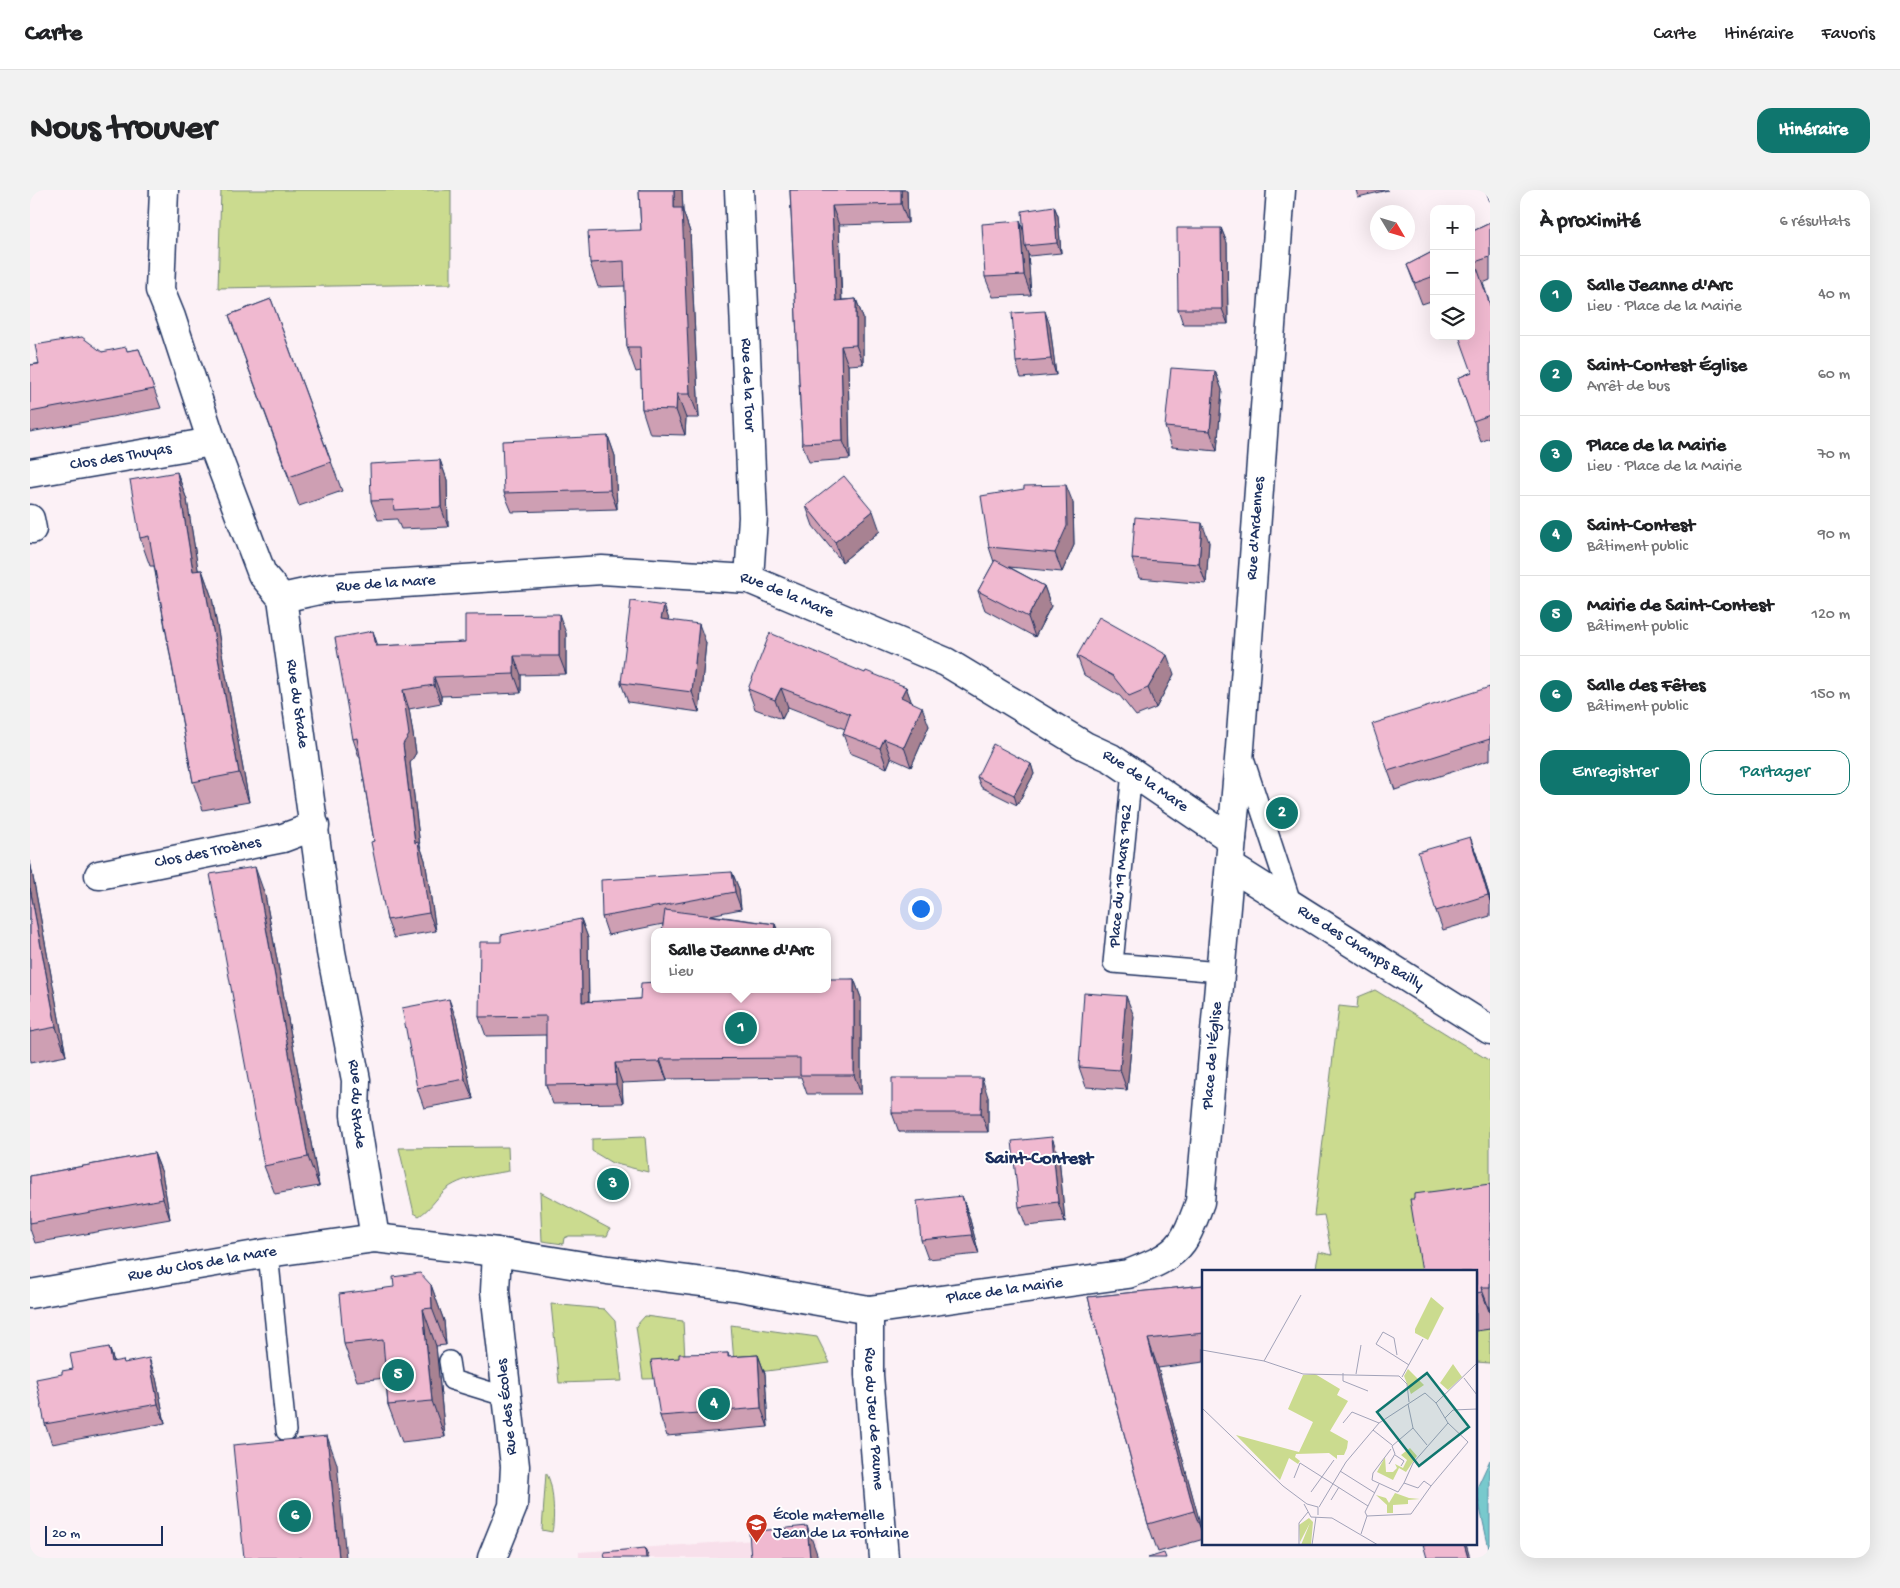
<!DOCTYPE html>
<html lang="fr">
<meta charset="utf-8">
<style>
:root{--surface:#fff;--page:#f2f2f2;--text:#202124;--muted:#757577;--line:#e0e0e0;--accent:#0f766e}
body{margin:0;font-family:"Gochi Hand",sans-serif;background:var(--page);color:var(--text)}
.controls{position:absolute;right:15px;top:15px;display:grid;overflow:hidden;border-radius:10px;box-shadow:0 5px 20px #0002}
.controls button{width:45px;height:45px;display:grid;place-items:center;padding:0;border:0;border-bottom:1px solid var(--line);background:var(--surface);color:var(--text);font:25px sans-serif}
.compass{position:absolute;left:1340px;top:15px;width:45px;height:45px;border-radius:50%;background:var(--surface);box-shadow:0 5px 20px #0002;rotate:128deg}
.scale{position:absolute;left:15px;bottom:12px;width:118px;box-sizing:border-box;padding-left:5px;border:2px solid #1b2f5e;border-top:0;font-size:14px;line-height:18px;white-space:nowrap;color:#1b2f5e;-webkit-text-stroke:4px #fff;paint-order:stroke}
.you{position:absolute;left:890px;top:718px;width:18px;height:18px;margin:-12px;border:4px solid #fff;border-radius:50%;background:#1a73e8;box-shadow:0 0 0 8px #1a73e833}
.badge{display:grid;place-items:center;width:32px;height:32px;border-radius:50%;background:var(--accent);color:#fff;font-size:16px;font-weight:700}
.pin{position:absolute;translate:-50% -50%;border:2px solid #fff;box-shadow:0 1px 5px #0006}
.popup{position:absolute;left:621px;top:738px;width:180px;height:65px;box-sizing:border-box;display:grid;place-content:center;border-radius:10px;background:var(--surface);filter:drop-shadow(0 1px 4px #0005);font-size:16px;white-space:nowrap;color:var(--muted)}
.popup b{font-size:19px;color:var(--text)}
.popup::after{content:'';position:absolute;left:50%;top:100%;margin-left:-10px;border:10px solid transparent;border-top-color:var(--surface)}
.list{margin:0;padding:0;list-style:none}
h2{display:flex;justify-content:space-between;align-items:center;height:65px;margin:0;padding:0 20px;font-size:21px}
h2 small{font-size:16px;font-weight:400;color:var(--muted)}
.list li{display:grid;grid-template-columns:32px 1fr auto;gap:15px;align-items:center;box-sizing:border-box;height:80px;padding:0 20px;border-top:1px solid var(--line)}
.list b{display:block;font-size:19px;white-space:nowrap}
.list p{margin:0;font-size:16px;white-space:nowrap;color:var(--muted)}
.list em{font-size:16px;font-style:normal;color:var(--muted)}
.actions{display:flex;gap:10px;padding:15px 20px}
.actions a{flex:1;padding:11px 0;border:1px solid var(--accent);border-radius:15px;text-align:center;font-size:18px;color:var(--accent)}
.actions .main{background:var(--accent);color:#fff}
.icon{flex:none;width:28px;height:28px;fill:none;stroke:currentColor;stroke-width:2;stroke-linecap:round;stroke-linejoin:round}
.map{position:relative;flex:none;width:1460px;height:1368px;overflow:hidden;border-radius:15px}
header{display:flex;align-items:center;gap:30px;box-sizing:border-box;height:70px;padding:0 25px;background:var(--surface);border-bottom:1px solid var(--line)}
header strong{font-size:24px}
nav{display:flex;gap:28px;margin-inline-start:auto;font-size:18px}
.intro{display:flex;align-items:center;justify-content:space-between;box-sizing:border-box;height:120px;padding:0 30px}
h1{margin:0;font-size:35px}
.button{padding:12px 22px;border-radius:15px;background:var(--accent);color:#fff;font-size:18px;font-weight:700}
main{display:flex;gap:30px;padding:0 30px}
aside{flex:1;background:var(--surface);border-radius:15px;box-shadow:0 5px 20px #0002}
.map>svg:first-child{display:block}
.built{fill:#f8e0eb}
.green{fill:#cbdb8f;stroke:#738576}
.water{fill:#78c9cd;stroke:#538ba1}
.lines{fill:none;stroke-linecap:round;stroke-linejoin:round}
.lane-casing{stroke:#1b2f5e;stroke-width:22}
.street-casing{stroke:#1b2f5e;stroke-width:31}
.lane{stroke:#fff;stroke-width:19}
.street{stroke:#fff;stroke-width:28}
.wall{fill:#ce9fb3;stroke:#1b2f5e}
.shaded-wall{fill:#a88292;stroke:#1b2f5e}
.building{fill:#f0b9d0;stroke:#1b2f5e}
.labels{text-anchor:middle;dominant-baseline:central;stroke-width:4;stroke-linejoin:round;paint-order:stroke}
.street-label{font-size:16px;fill:#1b2f5e;stroke:#fff}
.poi-label{font-size:16px;fill:#1b2f5e;stroke:#fff;text-anchor:start}
.quarter-label{font-size:19px;font-weight:bold;fill:#1b2f5e;stroke:#fff}
.inset-road{fill:none;stroke:#a2a3b9;stroke-width:1}
.view{fill:#0f766e;fill-opacity:0.15;stroke:#0f766e;stroke-width:2.5}
.inset-edge{fill:none;stroke:#1b2f5e;stroke-width:2.5}
</style>
<header>
<strong>Carte</strong>
<nav><a>Carte</a><a>Itinéraire</a><a>Favoris</a></nav>
</header>
<div class="intro"><h1>Nous trouver</h1><a class="button">Itinéraire</a></div>
<main>
<div class="map">
<svg width="1460" height="1368" viewBox="0 0 1460 1368">
<rect width="100%" height="100%" fill="#fcf1f6"/>
<filter id="ink" filterUnits="userSpaceOnUse"><feTurbulence type="fractalNoise" baseFrequency=".02" numOctaves="2"/><feDisplacementMap in="SourceGraphic" scale="10" xChannelSelector="R" yChannelSelector="G"/><feConvolveMatrix kernelMatrix="1 2 1 2 8 2 1 2 1" color-interpolation-filters="sRGB"/></filter>
<g filter="url(#ink)">
<path class="built" d="M786 1346 787 1368H549V1362Z"/>
<path class="green" d="M191 0H421V94L188 98Z
M1345 800 1460 871V1173L1446 1172V1082H1285L1289 1062 1302 1065 1294 1025 1284 1026 1309 816 1327 818 1328 807Z
M615 947 618 982 582 973 562 961V949Z
M478 957 479 981C458 985 431 986 414 1001 406 1009 399 1020 389 1026L384 1023 369 958Z
M510 1002 580 1039 577 1046H539L534 1048 533 1054 512 1051Z
M521 1114 574 1119 585 1131 592 1191 529 1193Z
M615 1126 653 1131 656 1188 613 1189 606 1136Z
M701 1135 787 1147 800 1173 705 1185Z
M516 1283C524 1293 525 1330 522 1342L512 1340Z"/>
<path class="water" d="M1460 1270V1363L1446 1300Z"/>
<g class="lines">
<defs>
<path id="lane" d="M1213 566 1262 715
M1102 582 1083 773 1190 782
M238 1063 256 1241
M419 1171 422 1190 477 1207"/>
<g id="street">
<path id="s1" d="M134 0 130 100 141 127 182 252 232 384 252 408 301 762 326 890 325 925 345 1048"/>
<path id="s2" d="M709 0 723 327 719 389"/>
<path id="s3" d="M0 283 182 252"/>
<path d="M0 329 2 339"/>
<path id="s4" d="M252 408 298 398 572 380 719 389 916 472 1055 556 1081 568 1202 650"/>
<path id="s5" d="M1200 676 1460 840"/>
<path id="s6" d="M69 685 253 648 285 636"/>
<path id="s7" d="M0 1104 238 1063 345 1048 467 1062 578 1080 704 1096 839 1120 1098 1084C1116 1077 1140 1069 1152 1052 1160 1041 1165 1025 1170 1012L1210 558 1251 0"/>
<path id="s8" d="M839 1120V1185L854 1368"/>
<path d="M462 1368 483 1316 485 1276 465 1101 467 1062"/>
</g>
</defs>
<use href="#lane" class="lane-casing"/>
<use href="#street" class="street-casing"/>
<use href="#lane" class="lane"/>
<use href="#street" class="street"/>
</g>
<path class="wall" d="M609 0H652L653 21 660 42 669 228H656L655 245 620 244 612 219 611 181 606 182 597 157 595 96 568 97 560 73 611 40Z
M760 0H877L878 33 809 35 812 110 826 109 833 128V174L818 175 820 269 779 272 772 253Z
M1326 0H1358L1328 7Z
M1024 16 1028 26 1031 63 999 66 998 64 1001 105 963 107 955 87 990 31 994 42Z
M1460 33V90L1453 93 1460 114V248L1451 252 1428 188 1442 182 1441 42Z
M1191 38 1197 53 1198 134H1153L1148 119Z
M1404 61V110L1392 114 1377 75Z
M241 109 312 301 269 316 199 125Z
M1020 136 1026 185 991 188 986 172Z
M109 159 131 218 0 242V175L72 162 97 161Z
M1185 181 1192 200 1187 261 1142 257 1135 237Z
M578 246 585 266 587 319 482 322 474 303Z
M410 270 417 290 418 337 371 339 367 329 348 330 341 311Z
M147 282 157 310 168 380H172L182 408 219 612 173 620 163 592 124 376H120L110 348Z
M1043 313 1044 355 1032 382 979 377 1014 396 1021 416 1005 447 955 420 948 401 964 372 959 357Z
M776 316 850 341 812 372 783 336Z
M1179 352 1176 394 1109 388 1102 369Z
M634 416 639 430 676 453 669 522 598 512 591 493Z
M536 443V484L491 485V503L411 506V513L379 519 386 563 380 573 390 656 395 670 406 741 364 748 357 730 330 567H329L323 549 348 456 435 452Z
M1047 466 1144 484 1126 518 1106 526 1090 506 1054 485Z
M835 483 876 497 881 512 899 536 881 577 861 568 857 578 820 563 813 544 815 539 758 517 752 529 725 519 718 499Z
M1460 497V570L1365 600 1358 581Z
M1001 574 1004 584 987 615 951 597 947 587Z
M1440 647 1447 666 1460 708V726L1413 740 1406 721Z
M0 671 36 866 0 873Z
M702 682 709 699 711 719 680 725 745 734 748 742H632L633 734 578 745 572 727Z
M235 705 289 996 245 1004 234 976Z
M551 729 558 748 559 812 610 809 824 789 831 808V904H777L771 887 637 889V891L592 893 593 913 523 914 516 895V845L456 846 449 827 471 752Z
M1104 826 1097 900 1056 897 1049 877Z
M426 828 443 909 394 918 387 898Z
M958 907V942H869L862 923Z
M124 963 132 983 140 1029 5 1053 0 1039V986Z
M1029 967 1035 1032 996 1036 989 1017Z
M1460 994V1139L1446 1141V1082Z
M932 1006 939 1026 949 1064 898 1069 891 1050Z
M401 1095 414 1131 416 1155 406 1156 415 1247 372 1252 358 1215 356 1188 327 1191 314 1154Z
M1174 1095V1172L1128 1178 1174 1349 1128 1362 1118 1334 1058 1107Z
M79 1157 84 1172 94 1173 126 1188 135 1233 22 1254 15 1234 32 1184 43 1179Z
M698 1163 699 1167 728 1165 735 1184 738 1237 637 1246 630 1226 649 1168Z"/>
<path class="shaded-wall" d="M644 0H652L653 21 660 42 669 228 660 204 644 18Z
M871 0H877L878 33 871 14Z
M802 16 809 35 812 129 806 111Z
M1024 16 1028 26 1031 63 1027 53Z
M990 31 997 51 995 56 998 64 1001 105 994 85Z
M1191 38 1197 53 1198 134 1192 119Z
M826 109 833 128V174L826 155Z
M1015 121 1020 136 1026 185 1021 169Z
M811 156 818 175 820 269 813 251Z
M1185 181 1192 200 1187 261 1180 241Z
M647 204 656 228 655 245 646 220Z
M578 246 585 266 587 319 580 300Z
M410 270 417 290 418 337 411 317Z
M147 282 157 310 173 410 163 381Z
M1036 295 1043 313 1044 355 1032 382 1025 363Z
M843 321 850 341 812 372 805 352Z
M1172 333 1179 352 1176 394 1169 374Z
M172 380 182 408 219 612 209 583Z
M1014 396 1021 416 1005 447 998 427Z
M634 416 641 435 631 429Z
M529 424 536 443V484L529 466Z
M669 434 676 453 669 522 662 502Z
M343 441 349 459 346 456Z
M1137 465 1144 484 1126 518 1118 498Z
M484 466 491 485V503L484 484Z
M404 487 411 506V513L404 495Z
M876 497 883 516 871 507Z
M751 498 758 517 752 529 745 510Z
M373 500 379 519 386 563 380 573 390 656 395 670 406 741 399 723 385 653 373 554Z
M892 517 899 536 881 577 874 557Z
M854 549 861 568 857 578 850 558Z
M1001 574 1004 584 987 615 984 605Z
M1440 647 1447 666 1460 708V711Z
M0 671 36 866 26 837 0 698Z
M225 677 235 705 289 996 278 967Z
M702 682 709 699 711 719 705 702Z
M551 729 558 748 559 832 552 812Z
M745 734 748 742H744Z
M824 789 831 808V904L824 885Z
M1096 806 1104 826 1097 900 1090 880Z
M419 809 426 828 443 909 435 889Z
M630 869 637 889V891L630 872Z
M585 873 592 893 593 913 586 894Z
M952 888 958 907V942L951 923Z
M1022 947 1029 967 1035 1032 1028 1012Z
M124 963 132 983 140 1029 133 1009Z
M932 1006 939 1026 949 1064 942 1045Z
M401 1095 414 1131 416 1155 402 1118Z
M1451 1097 1460 1121V1124L1452 1102Z
M393 1119 406 1156 415 1247 402 1211Z
M1118 1149 1128 1178 1174 1348 1164 1321Z
M79 1157 86 1177 82 1172Z
M728 1165 735 1184 738 1237 731 1218Z
M119 1168 126 1188 135 1233 128 1214Z
M297 1246 307 1274 316 1368H309Z
M777 1336 787 1364V1368H780Z
M1434 1354H1436L1440 1368H1438Z
M615 1358 619 1368H616Z"/>
<path class="building" d="M609 0H644V18H652L660 204H647L646 220 612 219 610 157H597L594 71 560 73 558 42 611 40Z
M760 0H871V14L802 16 806 111 826 109V155L811 156 813 251 772 253Z
M1456 0H1460V12Z
M1024 16 1027 53 995 56 992 21Z
M990 31 994 85 955 87 952 34Z
M1460 33V67L1445 72 1460 115V225L1443 231 1428 188 1442 182 1429 146H1441V42Z
M1147 38H1191L1192 119H1148Z
M1404 61V86L1385 93 1377 75Z
M241 109 301 272 259 287 199 125Z
M1015 121 1021 169 986 172 982 123Z
M52 147 72 162 96 157 97 161 109 159 124 199 0 222V175L9 174 5 155Z
M1141 178 1185 181 1180 241 1135 237Z
M578 246 580 300 474 303 472 251Z
M410 270 411 317 364 320 363 310 341 311 340 274Z
M147 282 163 381 172 380 209 583 163 592 119 346 110 348 100 290Z
M814 286 843 321 805 352 776 316Z
M1036 295 1037 336 1025 363 959 357 951 306 994 299V296Z
M1105 327 1172 333 1169 374 1102 369Z
M965 370 1014 396 998 427 948 401Z
M601 411 634 416 631 429 669 434 662 502 591 493Z
M529 424V466H484V484L404 487V495L373 500 379 545 373 554 385 653 388 652 399 723 357 730 341 652 344 651 327 548 323 549 305 448 343 441 346 456 435 452V425Z
M1069 427 1137 465 1118 498 1099 506 1083 486 1047 466Z
M740 443 835 483 836 481 876 497 871 507 892 517 874 557 854 549 850 558 813 544 820 524 751 498 745 510 718 499Z
M1460 497V549L1358 581 1342 534Z
M963 554 1001 574 984 605 947 587Z
M1440 647 1458 705 1406 721 1388 662Z
M225 677 278 967 234 976 180 684Z
M702 682 705 702 572 727 571 690Z
M0 698 26 837 0 842Z
M635 720 745 734 744 742H632Z
M551 729 552 812 610 809 611 793 625 792V799H797V789H824V885H770V868L630 869V872L585 873 586 894 516 895V826L449 827 450 752H471V745Z
M1054 803 1096 806 1090 880 1049 877Z
M419 809 435 889 387 898 372 818Z
M862 888H952L951 923H862Z
M1022 947 1028 1012 989 1017 982 951Z
M124 963 133 1009 0 1033V986Z
M1460 994V1097H1451L1452 1102 1446 1103V1082H1392L1380 1009H1384V1004Z
M932 1006 942 1045 891 1050 887 1011Z
M390 1083 401 1095 402 1118 393 1119 402 1211 358 1215 353 1150 314 1154 309 1104 364 1097 363 1087Z
M1174 1095V1143L1118 1149 1164 1321 1118 1334 1058 1107Z
M79 1157 82 1172 93 1170 94 1173 119 1168 128 1214 15 1234 6 1189 32 1184V1181L43 1179 40 1164Z
M698 1163V1167L728 1165 731 1218 630 1226 621 1170 649 1168V1164Z
M297 1246 309 1368H214L203 1255Z
M777 1336 780 1368H721L719 1342Z
M1393 1354H1434L1438 1368H1397Z
M615 1358 616 1368H575L574 1362Z
M1134 1363 1136 1368H1118Z"/>
</g>
<defs>
<symbol id="school-pin" viewBox="-11 -11 22 30"><path d="M0 17L-7.5 6A9.5 9.5 0 1 1 7.5 6Z" fill="#c8321e" stroke="#fff"/><path d="M0-5L7-2L0 1L-7-2ZM-4 1L0 2.5L4 1V4Q0 6-4 4Z" fill="#fff"/></symbol>
</defs>
<g fill-rule="evenodd">
<use href="#school-pin" x="714" y="1322" width="25" height="34"/>
</g>
<g class="labels">
<g class="street-label">
<text stroke="none"><textPath href="#s2" startOffset="195">Rue de la Tour</textPath></text>
<text stroke="none"><textPath href="#s3" startOffset="92">Clos des Thuyas</textPath></text>
<text stroke="none"><textPath href="#s7" startOffset="1894">Rue d'Ardennes</textPath></text>
<text stroke="none"><textPath href="#s4" startOffset="105">Rue de la Mare</textPath></text>
<text stroke="none"><textPath href="#s4" startOffset="510">Rue de la Mare</textPath></text>
<text stroke="none"><textPath href="#s1" startOffset="540">Rue du Stade</textPath></text>
<text stroke="none"><textPath href="#s4" startOffset="915">Rue de la Mare</textPath></text>
<text stroke="none"><textPath href="#s6" startOffset="111">Clos des Troènes</textPath></text>
<text transform="translate(1092 686) rotate(-85)">Place du 19 Mars 1962</text>
<text stroke="none"><textPath href="#s5" startOffset="154">Rue des Champs Bailly</textPath></text>
<text stroke="none"><textPath href="#s7" startOffset="1365">Place de l'Église</textPath></text>
<text stroke="none"><textPath href="#s1" startOffset="945">Rue du Stade</textPath></text>
<text stroke="none"><textPath href="#s7" startOffset="175">Rue du Clos de la Mare</textPath></text>
<text stroke="none"><textPath href="#s7" startOffset="986">Place de la Mairie</textPath></text>
<text transform="translate(478 1217) rotate(-96)">Rue des Écoles</text>
<text stroke="none"><textPath href="#s8" startOffset="109">Rue du Jeu de Paume</textPath></text>
</g>
<g class="poi-label">
<text x="743" y="1326">École maternelle<tspan x="743" dy="18">Jean de La Fontaine</tspan></text>
</g>
<g class="quarter-label">
<text x="1009" y="969">Saint-Contest</text>
</g>
</g>
<g transform="translate(1172 1080)">
<rect width="275" height="275" fill="#fcf1f6"/>
<path d="M229 27 242 38 226 70 213 63V59ZM251 94 260 107 246 120 238 113ZM206 99 222 115 209 124 202 106ZM113 104 138 119 135 125 146 131 128 161 146 171 145 178 142 185H135V189L127 183 94 184 93 187 98 191 96 194 87 188 78 210 34 165 97 182 111 152 86 139 101 105ZM208 178 215 186 204 202 197 198 191 210 175 202 183 187 184 202H191L195 198 193 194 201 198 205 190 199 185ZM193 223 207 228 218 229 206 230V234L191 235V243H185V235L174 225 184 228 187 233ZM107 248 111 252 109 275H99L108 253 98 272 97 255Z" fill="#cbdb8f"/>
<path class="inset-road" d="M0 80 62 91 101 104 197 106 205 114 207 132M195 85 192 68 181 62 174 74 207 95M62 91 99 25M141 103V111L166 121M154 104 159 75M200 107 221 69M262 108 275 125M234 133 275 93M206 134 211 158 225 175M0 138 81 216 105 234 116 237V245M243 148 251 140 275 139M141 153 150 142 177 153M171 160 190 175M193 185 202 191 199 196M187 194 193 184 190 176 211 158M138 201 173 223M92 208 98 193 166 236M202 213 211 193 246 153M109 222 132 190M129 230 137 217M102 234 109 247 130 248 176 275M117 237 144 192 177 153 223 123 234 133 246 153 266 172 229 216M165 246 209 244 229 216 222 211 216 218 202 213 196 222 170 210 171 203 189 179M159 264 165 246 163 242 177 214M97 275V253L106 242M110 275 114 247"/>
<path class="view" d="M225 103 267 157 217 196 175 142Z"/>
<rect width="275" height="275" class="inset-edge"/>
</g>
</svg>
<div class="controls">
<button>+</button>
<button>−</button>
<button><svg class="icon" aria-label="layers" viewBox="0 0 24 24"><path d="M12 4l9 5-9 5-9-5zM3 14l9 5 9-5"/></svg></button>
</div>
<svg class="compass" viewBox="-18 -18 36 36"><path d="M0-13l5 13h-10z" fill="#e53935"/><path d="M0 13l5-13h-10z" fill="#757577"/></svg>
<div class="scale">20 m</div>
<div class="you"></div>
<div class="pin badge" style="left:711px;top:838px">1</div>
<div class="popup"><b>Salle Jeanne d'Arc</b>Lieu</div>
<div class="pin badge" style="left:1252px;top:623px">2</div>
<div class="pin badge" style="left:583px;top:994px">3</div>
<div class="pin badge" style="left:684px;top:1214px">4</div>
<div class="pin badge" style="left:368px;top:1185px">5</div>
<div class="pin badge" style="left:265px;top:1326px">6</div>
</div>
<aside>
<h2>À proximité<small>6 résultats</small></h2>
<ul class="list">
<li><span class="badge">1</span><div><b>Salle Jeanne d'Arc</b><p>Lieu · Place de la Mairie</p></div><em>40 m</em></li>
<li><span class="badge">2</span><div><b>Saint-Contest Église</b><p>Arrêt de bus</p></div><em>60 m</em></li>
<li><span class="badge">3</span><div><b>Place de la Mairie</b><p>Lieu · Place de la Mairie</p></div><em>70 m</em></li>
<li><span class="badge">4</span><div><b>Saint-Contest</b><p>Bâtiment public</p></div><em>90 m</em></li>
<li><span class="badge">5</span><div><b>Mairie de Saint-Contest</b><p>Bâtiment public</p></div><em>120 m</em></li>
<li><span class="badge">6</span><div><b>Salle des Fêtes</b><p>Bâtiment public</p></div><em>150 m</em></li>
</ul>
<div class="actions"><a class="main">Enregistrer</a><a>Partager</a></div>
</aside>
</main>
